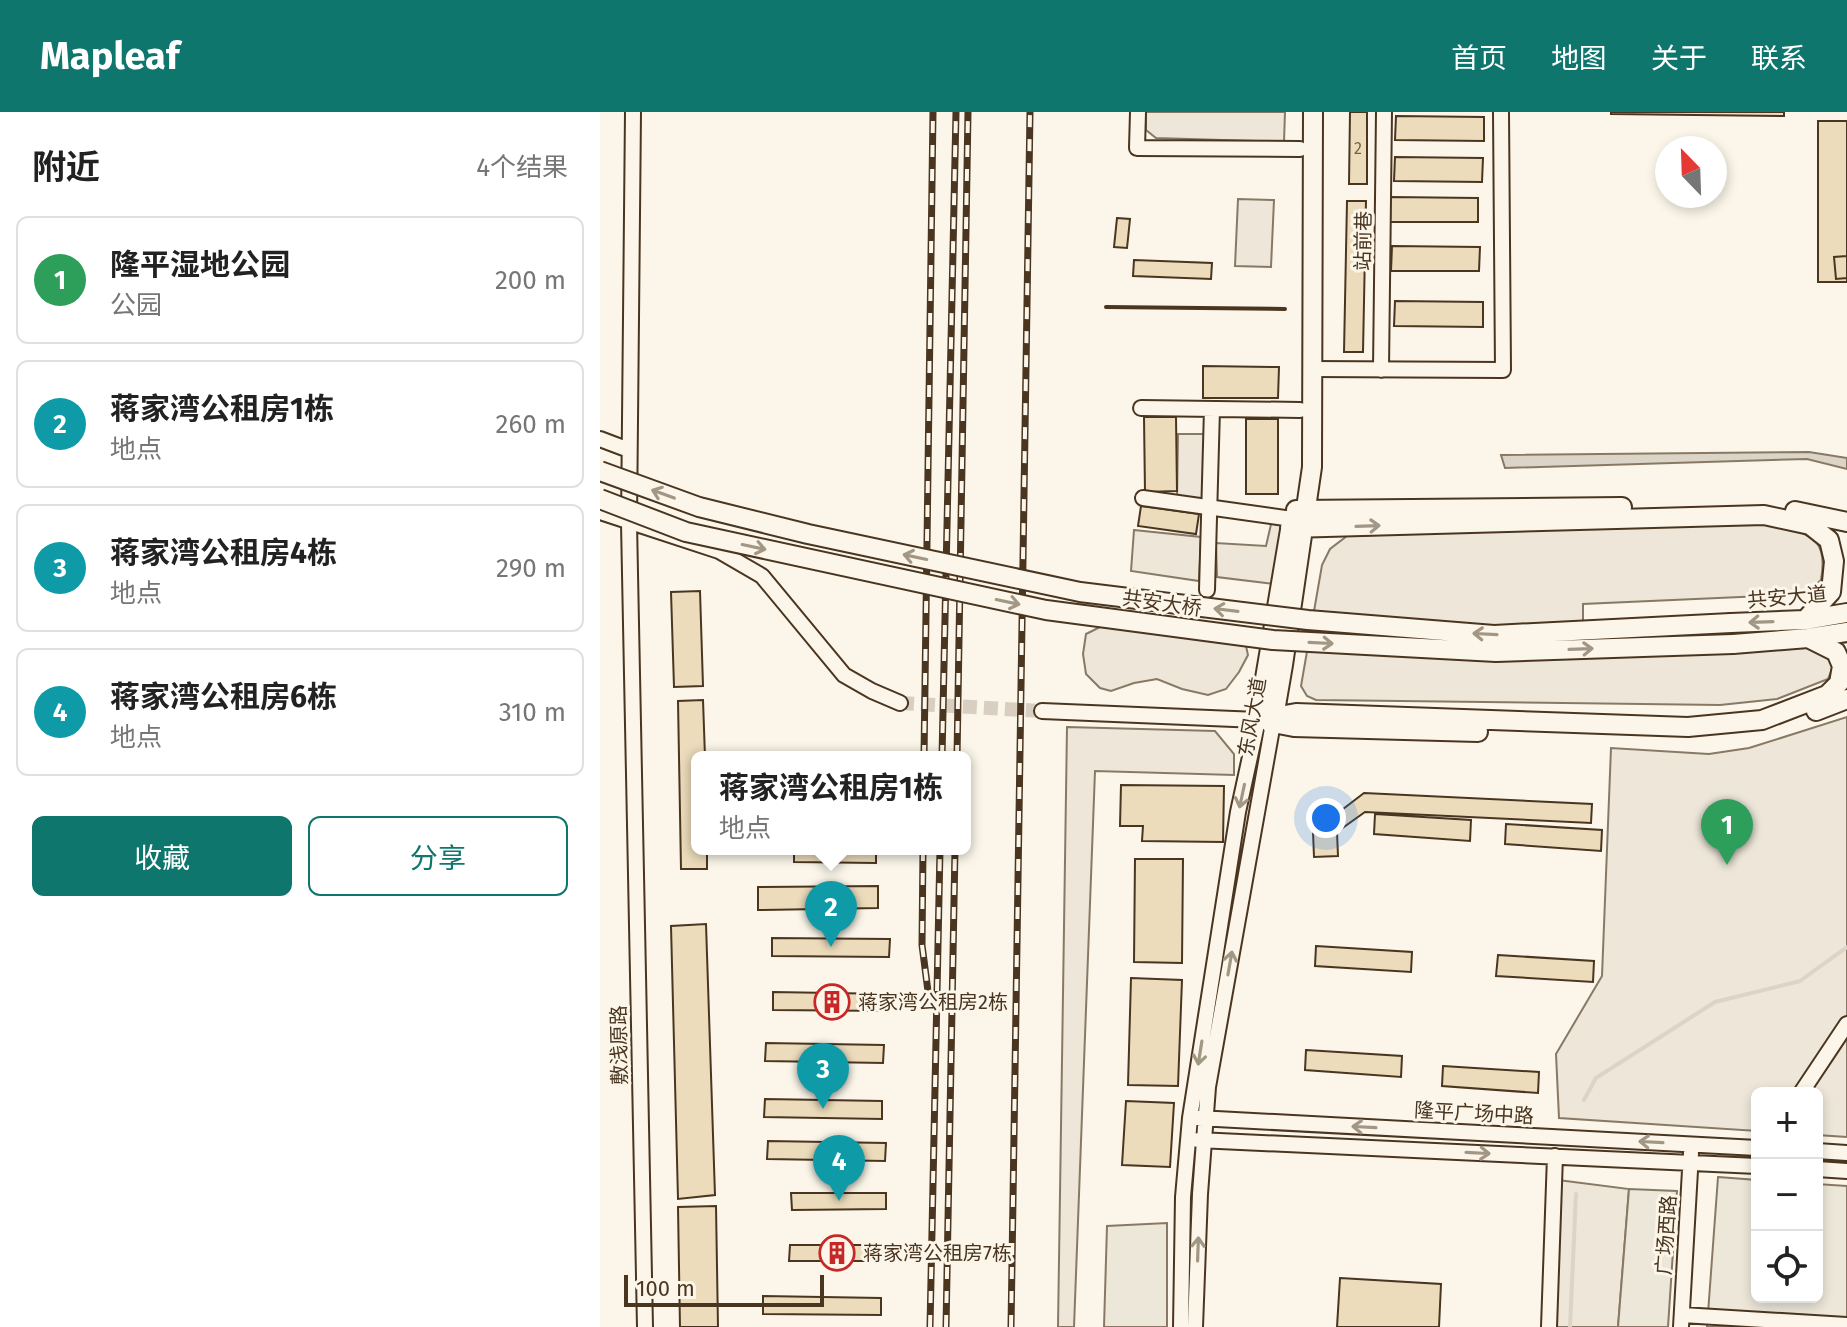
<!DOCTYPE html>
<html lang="zh">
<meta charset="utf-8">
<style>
:root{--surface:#fff;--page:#f6f6f6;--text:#222;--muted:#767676;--line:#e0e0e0;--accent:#0f766e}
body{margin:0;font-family:"Fira Sans","Noto Sans SC",sans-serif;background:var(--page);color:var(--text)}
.controls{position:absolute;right:24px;bottom:24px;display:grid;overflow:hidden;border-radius:12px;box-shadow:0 4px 12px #0003}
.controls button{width:72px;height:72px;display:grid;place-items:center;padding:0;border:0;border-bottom:2px solid var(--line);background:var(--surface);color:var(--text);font:40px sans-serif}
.compass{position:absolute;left:1055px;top:24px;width:72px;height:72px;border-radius:50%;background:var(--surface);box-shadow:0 4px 12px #0003;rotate:337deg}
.scale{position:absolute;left:24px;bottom:20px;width:200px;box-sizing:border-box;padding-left:8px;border:4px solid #4a3520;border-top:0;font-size:22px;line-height:28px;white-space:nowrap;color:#4a3520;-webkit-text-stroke:6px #fbf6e9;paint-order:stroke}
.you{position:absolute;left:726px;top:706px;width:28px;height:28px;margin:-20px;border:6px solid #fff;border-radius:50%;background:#1a73e8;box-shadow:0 0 0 12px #1a73e833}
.badge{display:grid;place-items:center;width:52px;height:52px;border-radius:50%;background:var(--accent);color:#fff;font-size:26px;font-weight:700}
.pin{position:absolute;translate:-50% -66px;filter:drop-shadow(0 2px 4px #0008)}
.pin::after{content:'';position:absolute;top:42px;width:28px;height:24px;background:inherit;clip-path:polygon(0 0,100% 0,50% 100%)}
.popup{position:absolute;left:91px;top:639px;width:280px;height:104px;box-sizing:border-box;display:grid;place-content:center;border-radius:12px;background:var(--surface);filter:drop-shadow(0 2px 6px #0005);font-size:26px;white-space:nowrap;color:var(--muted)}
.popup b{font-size:30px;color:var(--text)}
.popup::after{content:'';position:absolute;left:50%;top:100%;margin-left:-16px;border:16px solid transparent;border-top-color:var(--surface)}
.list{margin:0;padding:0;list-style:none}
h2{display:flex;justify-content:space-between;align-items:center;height:104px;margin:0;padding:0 32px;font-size:34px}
h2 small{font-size:26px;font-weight:400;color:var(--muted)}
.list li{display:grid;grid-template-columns:52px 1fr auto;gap:24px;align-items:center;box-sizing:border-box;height:128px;margin:0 16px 16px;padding:0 16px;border:2px solid var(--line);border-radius:12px}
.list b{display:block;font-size:30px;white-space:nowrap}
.list p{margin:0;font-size:26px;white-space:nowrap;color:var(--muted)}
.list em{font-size:26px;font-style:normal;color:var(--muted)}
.actions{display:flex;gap:16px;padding:24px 32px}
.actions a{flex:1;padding:18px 0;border:2px solid var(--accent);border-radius:12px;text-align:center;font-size:28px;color:var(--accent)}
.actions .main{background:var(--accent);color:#fff}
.icon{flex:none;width:44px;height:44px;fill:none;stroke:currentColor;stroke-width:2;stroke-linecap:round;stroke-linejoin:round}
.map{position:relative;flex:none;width:1247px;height:1215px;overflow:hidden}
header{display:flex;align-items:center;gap:48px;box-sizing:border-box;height:112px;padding:0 40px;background:var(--accent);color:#fff}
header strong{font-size:38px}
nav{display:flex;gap:44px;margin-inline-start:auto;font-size:28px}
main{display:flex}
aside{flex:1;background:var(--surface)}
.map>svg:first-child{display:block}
.green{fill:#ede6d9;stroke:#887966;stroke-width:2}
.parking{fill:#ede7d9;stroke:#887966;stroke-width:2}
.water{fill:#dcd4c6;stroke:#887966;stroke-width:2}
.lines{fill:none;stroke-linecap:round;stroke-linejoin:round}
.stream{stroke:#dcd4c6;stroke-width:4}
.building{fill:#ecdcbc;stroke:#4a3520;stroke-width:2}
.minor-tunnel{stroke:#d8cfc1;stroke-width:14;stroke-dasharray:14 7;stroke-linecap:butt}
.minor-casing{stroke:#4a3520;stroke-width:18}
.major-casing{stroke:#4a3520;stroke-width:22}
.minor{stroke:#fbf6e9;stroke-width:14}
.major{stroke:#fbf6e9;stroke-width:18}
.rail-casing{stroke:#4a3520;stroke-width:7}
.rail{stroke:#fbf6e9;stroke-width:4;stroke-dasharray:12;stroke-linecap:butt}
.major-bridge-casing{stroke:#4a3520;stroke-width:22;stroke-linecap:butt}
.major-bridge{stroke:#fbf6e9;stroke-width:18}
.wall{stroke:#4a3520;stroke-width:4}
.oneway{stroke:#a29684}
.labels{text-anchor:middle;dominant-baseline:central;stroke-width:6;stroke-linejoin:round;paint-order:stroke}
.number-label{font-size:16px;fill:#725f47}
.street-label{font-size:20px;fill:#4a3520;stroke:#fbf6e9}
.poi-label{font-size:20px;fill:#4a3520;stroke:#fbf6e9;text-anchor:start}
</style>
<header>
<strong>Mapleaf</strong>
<nav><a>首页</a><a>地图</a><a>关于</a><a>联系</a></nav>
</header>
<main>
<aside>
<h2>附近<small>4个结果</small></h2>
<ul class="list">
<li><span class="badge" style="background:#2e9e5b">1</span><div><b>隆平湿地公园</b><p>公园</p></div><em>200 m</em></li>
<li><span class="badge" style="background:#0f9aa8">2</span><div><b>蒋家湾公租房1栋</b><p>地点</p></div><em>260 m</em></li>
<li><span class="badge" style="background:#0f9aa8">3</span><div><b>蒋家湾公租房4栋</b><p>地点</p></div><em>290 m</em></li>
<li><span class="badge" style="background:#0f9aa8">4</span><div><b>蒋家湾公租房6栋</b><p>地点</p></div><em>310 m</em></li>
</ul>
<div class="actions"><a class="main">收藏</a><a>分享</a></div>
</aside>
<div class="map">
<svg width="1247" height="1215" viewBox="0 0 1247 1215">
<rect width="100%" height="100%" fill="#fbf6e9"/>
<path class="green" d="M546 0H685L684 30 556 26 546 18Z
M638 87 674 88 671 155 635 154Z
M578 322H606V387H577Z
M672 408 684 410 675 472 617 465 616 431 666 434Z
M1173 410C1208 424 1229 423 1221 468L1205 482 983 492V544L1200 532 1229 547 1233 555 1228 567 1177 587 1120 593 716 588 707 584 701 574 722 453 730 437 747 424C889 420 1031 412 1173 410Z
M534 418 601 425 599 469 531 459Z
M502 514 646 534 648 543 639 560 626 577 608 583 582 577 557 567 534 571 511 579 500 576 486 562 483 542 486 522Z
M1247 605V1025L1217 1023V981H1157V1019L959 1006 956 942 1002 864 1011 636 1109 642 1149 636Z
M467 615 615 619 634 642V663L495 659 474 1215H458Z
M958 1068 1029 1077 1018 1215H955Z"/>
<path class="parking" d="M1118 1065 1157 1068V1185H1217V1072L1247 1074V1215H1107Z
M1029 1077 1077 1079 1068 1215H1018Z
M567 1111V1215H504L507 1114Z"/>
<path class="water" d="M1209 340 1247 346V357L1207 347 905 356 901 343Z"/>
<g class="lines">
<path class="stream" d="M984 988 996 966 1115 890 1200 869 1247 835
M970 1215 976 1082"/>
</g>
<path class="building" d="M750 0H767V72H749Z
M1011 0H1184V4L1011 2Z
M796 4 884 5V29L795 28Z
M1218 9H1247V170H1218Z
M795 45 883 46 882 70 794 69Z
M790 85 878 86V110H790Z
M747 89H766L763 240H744Z
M517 106 530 107 527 136 514 135Z
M792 134 880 135 879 159H791Z
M1247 144V166L1236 167 1234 145Z
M534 148 612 151 611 167 533 164Z
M795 189 883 190V215L794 214Z
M603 254 679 255 678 286H603Z
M544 305H576L577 379 545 380Z
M646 307H678V382H646Z
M541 394 599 402 596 422 538 414Z
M100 479 103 574 74 575 71 480Z
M103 588 105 645H97V737H107V757H81L78 589Z
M521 673 624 674 623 730 542 729 543 714H520Z
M764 681 992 692 991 711 765 700 737 720 738 744 714 745 713 720Z
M775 702 871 708 870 729 774 722Z
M906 712 1002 718 1001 739 905 732Z
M194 737H276V751L194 750Z
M535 747H583L582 851 534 850Z
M278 774V796L158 798V775Z
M106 812 115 1083 78 1087 71 814Z
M172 826 290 827 289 845 172 844Z
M716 834 812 840 811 860 715 854Z
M898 843 994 849 993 870 896 864Z
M531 866 582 868 578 974 528 973Z
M173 880 291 882 290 899 173 898Z
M166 931 284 933 283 951 165 949Z
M706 938 802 944 801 965 705 958Z
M843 954 939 960 938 981 842 974Z
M165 987 282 989V1007L164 1005Z
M526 989 574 991 570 1055 522 1053Z
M168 1029 286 1031 285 1049 167 1047Z
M191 1081H286V1097L192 1098Z
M116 1094 118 1215H80L78 1095Z
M190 1133H284V1149H189Z
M740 1166 841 1172 839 1215H737Z
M163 1184 281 1186V1203L163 1202Z"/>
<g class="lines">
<path class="minor-tunnel" d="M300 591 442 599"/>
<defs>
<path id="minor" d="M33 0 29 411 45 1215
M538 0 537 36 700 37
M712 257 903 258 901 0
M781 258 784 0
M541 296 700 298
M0 327 29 338
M543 386 692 407
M0 400 119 439 162 464 244 563 272 579 300 591
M607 478 612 297
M442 599 658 608 638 700 590 1006 583 1085 581 1215
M1201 981 1247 912
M598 1006 1157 1036
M598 1028 1157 1054
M1217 1039 1247 1041
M1217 1057 1247 1059
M1082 1203 1247 1213
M595 1215 600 1082 608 975 673 611
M949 1215 955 1044
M1081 1215 1091 1041"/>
<path id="major" d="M696 398 1022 395
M1195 399 1247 410
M690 416 1164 403 1210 413 1229 428 1234 449 1231 480 1205 508
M1131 511 1205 508 1247 501
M1133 532 1208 526 1247 520
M1216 599 1247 587
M658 608 696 601 1088 615 1162 608 1227 583 1239 571 1242 554 1236 540 1208 526
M658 608 692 406
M669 610 694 615 878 620
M673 611 683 553 712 355 713 0"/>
</defs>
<use href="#minor" class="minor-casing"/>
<use href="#major" class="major-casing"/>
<use href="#minor" class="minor"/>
<use href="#major" class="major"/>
<defs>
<path id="rail" d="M324 645 333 0
M342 645 356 0
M357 645 368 0
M323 737 322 833 329 887
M330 1215 340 737
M346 1215 355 737
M411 1215 430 0"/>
</defs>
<use href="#rail" class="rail-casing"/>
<use href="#rail" class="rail"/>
<defs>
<path id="major-bridge" d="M0 359 99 395 208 422 480 480 708 508 894 523 1131 511
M0 387 86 420 446 498 673 528 896 540 1133 532"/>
</defs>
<use href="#major-bridge" class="major-bridge-casing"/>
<use href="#major-bridge" class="major-bridge"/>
<path class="wall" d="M506 195 685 197"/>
</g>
<defs><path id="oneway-shaft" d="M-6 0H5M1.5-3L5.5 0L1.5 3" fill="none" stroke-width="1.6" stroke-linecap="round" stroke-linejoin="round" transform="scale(2)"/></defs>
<g class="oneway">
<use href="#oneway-shaft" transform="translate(63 382) rotate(-160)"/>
<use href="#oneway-shaft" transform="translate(768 414) rotate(-2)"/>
<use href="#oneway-shaft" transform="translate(154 435) rotate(12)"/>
<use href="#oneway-shaft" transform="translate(315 445) rotate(-168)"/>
<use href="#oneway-shaft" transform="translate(408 490) rotate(12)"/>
<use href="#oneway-shaft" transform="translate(626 498) rotate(-173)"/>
<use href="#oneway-shaft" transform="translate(1161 510) rotate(178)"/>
<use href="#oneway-shaft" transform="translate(885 522) rotate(-177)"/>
<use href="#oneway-shaft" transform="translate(721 531) rotate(3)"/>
<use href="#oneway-shaft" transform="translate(981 537) rotate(-2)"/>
<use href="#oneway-shaft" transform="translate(642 684) rotate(102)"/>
<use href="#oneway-shaft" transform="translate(630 851) rotate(-80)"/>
<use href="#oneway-shaft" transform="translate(600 941) rotate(99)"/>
<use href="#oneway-shaft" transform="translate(764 1015) rotate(-177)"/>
<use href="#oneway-shaft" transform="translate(1051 1030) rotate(-177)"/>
<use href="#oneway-shaft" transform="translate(878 1041) rotate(3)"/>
<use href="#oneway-shaft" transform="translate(598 1137) rotate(-88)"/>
</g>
<defs>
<symbol id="building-ring" viewBox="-11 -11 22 22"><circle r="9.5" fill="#fbf6e9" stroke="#c62828" stroke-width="1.5"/><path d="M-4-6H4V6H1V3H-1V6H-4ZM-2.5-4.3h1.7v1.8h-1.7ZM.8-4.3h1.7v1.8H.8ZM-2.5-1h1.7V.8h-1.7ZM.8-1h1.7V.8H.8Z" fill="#c62828"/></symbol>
</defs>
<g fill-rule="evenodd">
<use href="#building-ring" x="212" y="870" width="40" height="40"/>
<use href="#building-ring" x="217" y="1121" width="40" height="40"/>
</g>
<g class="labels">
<g class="number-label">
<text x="758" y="36">2</text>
</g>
<g class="street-label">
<text transform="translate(763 129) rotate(-89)">站前巷</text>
<text transform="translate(1187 485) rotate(-5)">共安大道</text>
<text transform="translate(562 491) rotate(8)">共安大桥</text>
<text transform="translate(652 605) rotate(-80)">东风大道</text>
<text transform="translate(19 933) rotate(-91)">敷浅原路</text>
<text transform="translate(874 1001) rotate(3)">隆平广场中路</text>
<text transform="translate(1066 1123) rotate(-86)">广场西路</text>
</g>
<g class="poi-label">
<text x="258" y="890">蒋家湾公租房2栋</text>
<text x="263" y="1141">蒋家湾公租房7栋</text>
</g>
</g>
</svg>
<div class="controls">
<button>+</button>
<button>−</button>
<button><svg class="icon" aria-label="locate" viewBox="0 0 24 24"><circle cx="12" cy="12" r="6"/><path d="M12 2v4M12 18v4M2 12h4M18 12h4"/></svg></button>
</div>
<svg class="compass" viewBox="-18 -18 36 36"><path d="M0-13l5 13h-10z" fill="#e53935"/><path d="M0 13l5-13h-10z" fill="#767676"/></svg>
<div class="scale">100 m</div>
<div class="you"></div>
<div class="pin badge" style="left:1127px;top:753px;background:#2e9e5b">1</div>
<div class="pin badge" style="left:231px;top:835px;background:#0f9aa8">2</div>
<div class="popup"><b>蒋家湾公租房1栋</b>地点</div>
<div class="pin badge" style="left:223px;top:997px;background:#0f9aa8">3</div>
<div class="pin badge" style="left:239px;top:1089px;background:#0f9aa8">4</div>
</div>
</main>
